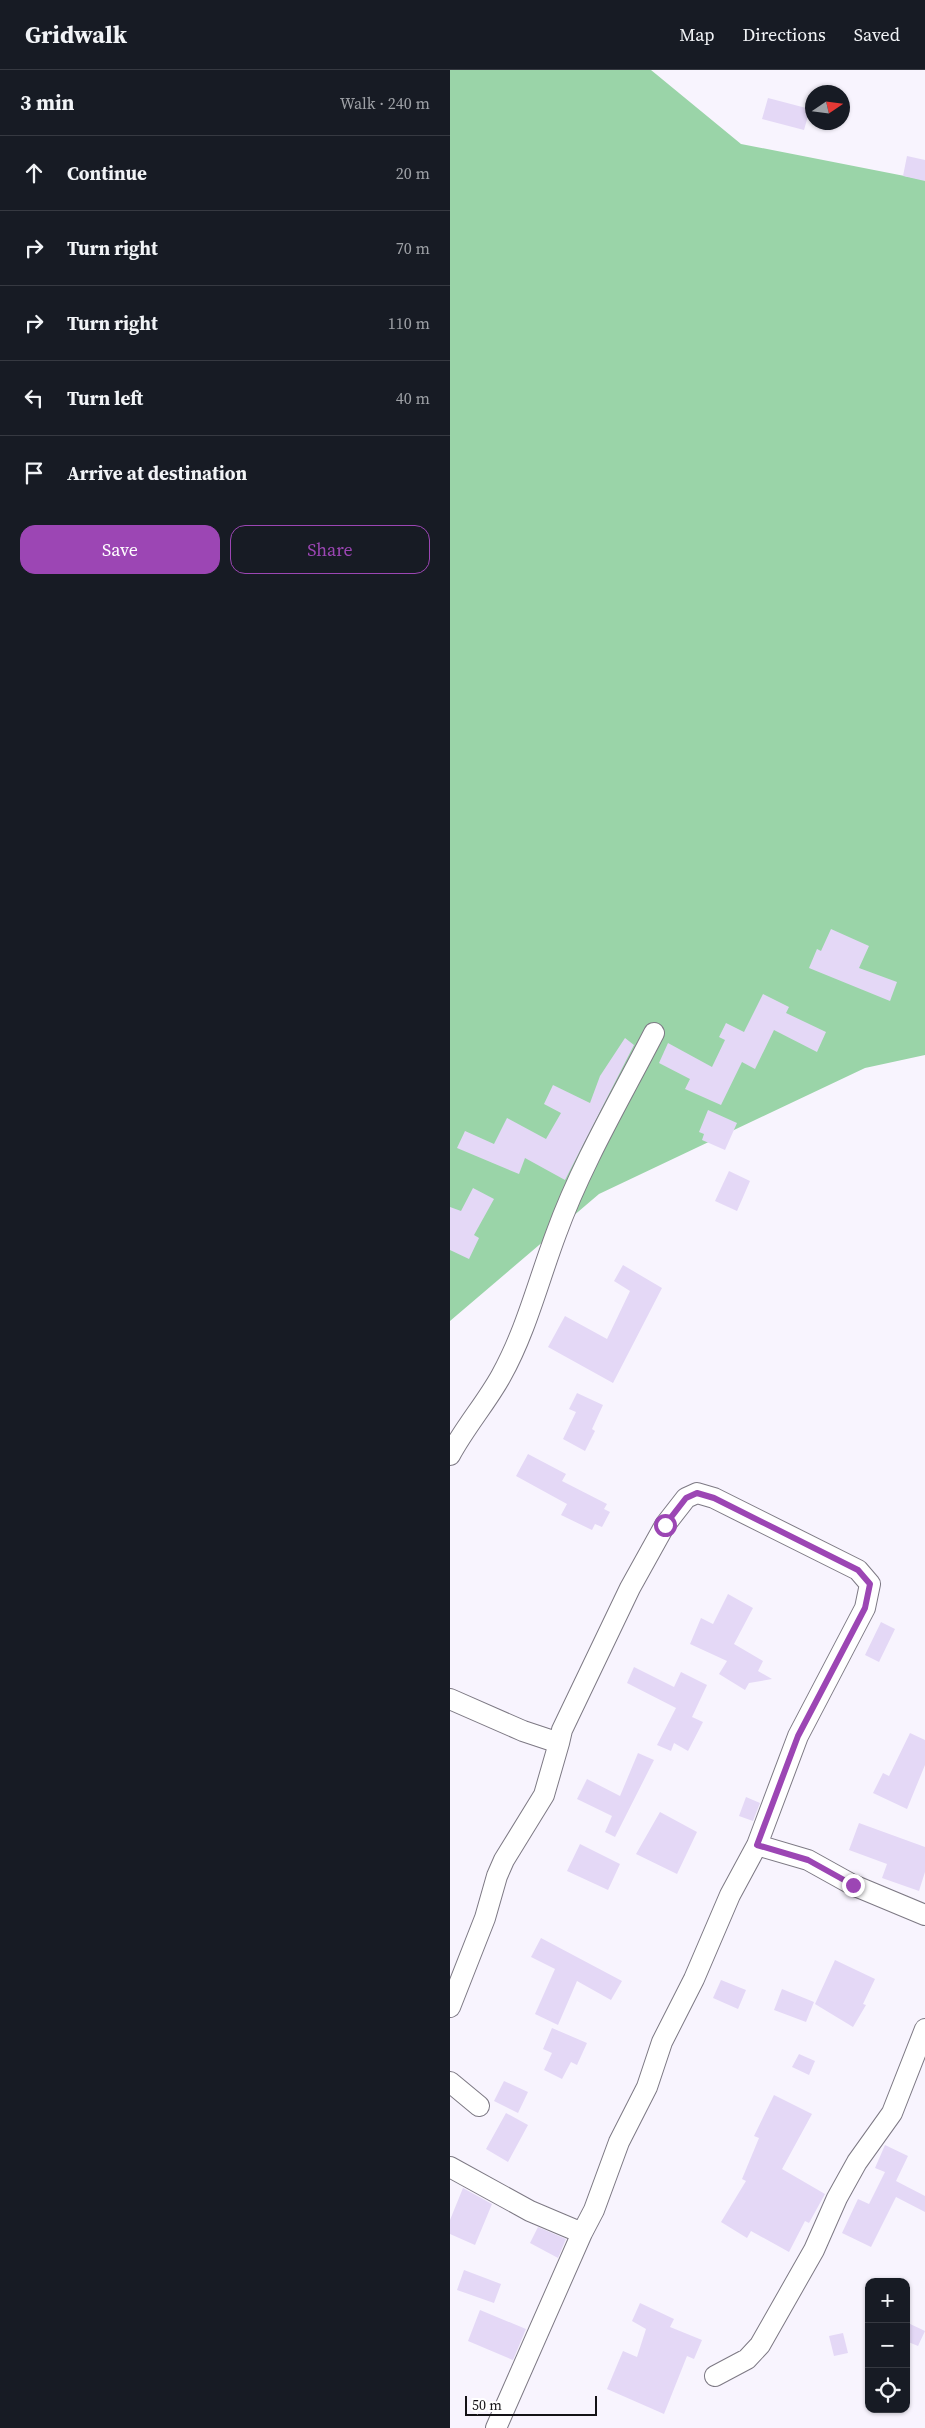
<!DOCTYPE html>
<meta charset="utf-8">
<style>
:root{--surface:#171b24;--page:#20242c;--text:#f1f3f6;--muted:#9ea1a6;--line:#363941;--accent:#9c46b4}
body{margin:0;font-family:"Source Serif 4",serif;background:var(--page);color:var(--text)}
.controls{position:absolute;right:15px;bottom:15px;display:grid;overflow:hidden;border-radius:10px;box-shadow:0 1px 4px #0004}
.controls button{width:45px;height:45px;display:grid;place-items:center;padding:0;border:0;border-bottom:1px solid var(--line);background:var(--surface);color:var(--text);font:25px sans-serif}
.compass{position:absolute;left:355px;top:15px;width:45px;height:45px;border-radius:50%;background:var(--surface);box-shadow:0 1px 4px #0004;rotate:77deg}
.scale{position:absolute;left:15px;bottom:12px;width:132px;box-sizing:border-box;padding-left:5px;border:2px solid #141216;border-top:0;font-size:14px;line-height:18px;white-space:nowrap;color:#141216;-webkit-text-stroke:4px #fff;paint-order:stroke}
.stop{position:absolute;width:15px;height:15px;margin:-11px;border:4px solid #9c46b4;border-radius:50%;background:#fff}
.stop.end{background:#9c46b4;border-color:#fff;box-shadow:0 1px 5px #0008}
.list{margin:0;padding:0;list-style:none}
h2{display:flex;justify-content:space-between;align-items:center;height:65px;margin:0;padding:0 20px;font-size:21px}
h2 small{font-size:16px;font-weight:400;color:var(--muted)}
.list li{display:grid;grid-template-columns:32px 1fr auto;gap:15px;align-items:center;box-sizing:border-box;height:75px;padding:0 20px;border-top:1px solid var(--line)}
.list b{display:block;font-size:19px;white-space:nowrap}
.list em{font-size:16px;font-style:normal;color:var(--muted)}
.actions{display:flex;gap:10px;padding:15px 20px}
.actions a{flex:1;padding:11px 0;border:1px solid var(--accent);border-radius:15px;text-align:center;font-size:18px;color:var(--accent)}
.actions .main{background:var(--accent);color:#fff}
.icon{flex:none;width:28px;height:28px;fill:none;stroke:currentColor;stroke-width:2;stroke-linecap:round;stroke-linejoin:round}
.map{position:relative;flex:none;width:475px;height:2358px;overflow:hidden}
header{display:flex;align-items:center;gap:30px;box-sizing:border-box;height:70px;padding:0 25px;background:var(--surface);border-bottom:1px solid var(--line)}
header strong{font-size:24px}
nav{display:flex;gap:28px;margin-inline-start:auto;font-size:18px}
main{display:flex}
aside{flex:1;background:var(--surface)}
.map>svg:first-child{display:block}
.green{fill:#9ad4a8}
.building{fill:#e4d8f6}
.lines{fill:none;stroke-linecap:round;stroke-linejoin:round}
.minor-casing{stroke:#7d7984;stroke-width:22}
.minor{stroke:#fff;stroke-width:20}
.route{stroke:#9c46b4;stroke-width:6}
</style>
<header>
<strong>Gridwalk</strong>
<nav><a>Map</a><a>Directions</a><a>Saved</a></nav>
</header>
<main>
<aside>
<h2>3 min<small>Walk · 240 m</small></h2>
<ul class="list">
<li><svg class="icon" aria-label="ahead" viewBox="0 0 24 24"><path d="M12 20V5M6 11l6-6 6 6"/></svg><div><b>Continue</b></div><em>20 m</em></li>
<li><svg class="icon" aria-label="right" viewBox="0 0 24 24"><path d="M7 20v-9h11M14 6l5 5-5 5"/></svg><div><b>Turn right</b></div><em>70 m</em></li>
<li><svg class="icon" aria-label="right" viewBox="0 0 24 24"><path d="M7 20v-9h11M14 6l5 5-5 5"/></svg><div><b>Turn right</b></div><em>110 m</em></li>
<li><svg class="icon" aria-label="left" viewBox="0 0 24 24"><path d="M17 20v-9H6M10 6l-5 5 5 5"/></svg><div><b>Turn left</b></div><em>40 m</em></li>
<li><svg class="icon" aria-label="arrive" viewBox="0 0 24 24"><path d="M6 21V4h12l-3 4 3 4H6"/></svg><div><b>Arrive at destination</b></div></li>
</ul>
<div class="actions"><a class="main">Save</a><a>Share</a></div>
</aside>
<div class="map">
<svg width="475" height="2358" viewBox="0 0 475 2358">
<rect width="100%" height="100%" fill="#f8f4fe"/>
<path class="green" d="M0 0H201L291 74 475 110V985L415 998 149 1124 0 1251Z"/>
<path class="building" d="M318 28 360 39 354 60 312 49Z
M457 86 475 90V111L453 106Z
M381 859 419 876 409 898 447 912 440 931 359 898 367 879 371 881Z
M313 924 339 937 336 943 376 962 367 982 324 960 305 999 292 992 271 1035 235 1019 240 1009 209 993 218 973 262 997 275 970 269 967 276 953 294 962Z
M175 968 184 975 115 1110 75 1088 69 1104 7 1078 15 1061 44 1074 57 1048 96 1069 111 1043 94 1034 103 1015 140 1033 150 1006Z
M258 1040 287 1053 275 1080 252 1070 254 1064 249 1062Z
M279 1101 300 1111 287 1141 265 1131Z
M23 1118 44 1129 24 1165 29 1168 19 1189 0 1180V1137L11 1141Z
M173 1195 212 1218 163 1313 98 1277 115 1246 157 1269 180 1221 164 1211Z
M127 1323 153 1335 142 1359 145 1361 135 1381 113 1369 126 1342 119 1339Z
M78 1384 116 1404 112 1411 157 1434 154 1439 160 1442 152 1457 145 1454 142 1460 111 1445 117 1434 66 1406Z
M278 1524 303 1538 284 1574 313 1591 308 1601 322 1609 299 1613 295 1620 269 1604 277 1591 240 1574 251 1548 263 1554Z
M431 1552 445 1559 429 1592 415 1585Z
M184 1597 224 1617 231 1602 257 1615 242 1647 253 1652 238 1681 224 1673 221 1681 207 1675 226 1638 177 1613Z
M460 1663 475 1670V1695L457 1739 423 1723 433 1703 439 1706Z
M188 1683 204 1690 165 1767 155 1762 162 1746 127 1729 137 1709 170 1726Z
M296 1727 310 1733 303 1751 289 1746Z
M210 1742 247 1762 227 1804 186 1784Z
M409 1753 475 1777V1802L469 1821 432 1808 437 1794 399 1780Z
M130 1774 170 1794 158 1820 117 1801Z
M91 1868 172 1911 161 1930 127 1911 108 1955 85 1944 105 1899 81 1887Z
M385 1890 425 1909 413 1934 416 1935 403 1957 365 1934Z
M271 1910 296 1920 288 1939 263 1928Z
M332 1919 364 1932 356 1952 324 1940Z
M102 1958 137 1973 127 1995 121 1992 112 2009 94 2000 102 1983 93 1979Z
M349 1984 365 1991 359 2005 342 1997Z
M54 2011 78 2022 68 2043 44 2031Z
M324 2025 362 2044 332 2099 375 2124 359 2153 355 2151 339 2182 301 2161 297 2168 271 2152 296 2111 292 2109 309 2068 304 2066Z
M56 2043 78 2055 58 2092 36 2079Z
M435 2075 458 2086 446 2111 475 2126V2142L446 2127 421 2177 392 2163 408 2129 419 2134 435 2102 425 2098Z
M13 2118 42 2134 25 2175 0 2164V2150Z
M88 2157 116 2169 108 2188 80 2173Z
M14 2200 51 2214 44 2233 7 2220Z
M190 2233 224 2249 220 2257 252 2270 244 2289 237 2286 214 2344 157 2319 173 2281 187 2287 196 2259 182 2251Z
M30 2240 76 2259 63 2290 18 2271Z
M456 2252 475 2261 468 2276 456 2271Z
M393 2263 398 2283 384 2286 379 2266Z"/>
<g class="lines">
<defs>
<path id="minor" d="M0 1385C15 1357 36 1333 51 1306 76 1261 88 1212 106 1164 131 1095 170 1029 204 963
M0 1629 73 1661 109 1673 112 1660 180 1518 215 1455 236 1428 247 1423 264 1428 408 1500 420 1514 415 1538 348 1666 307 1775 280 1825 244 1909 212 1972 197 2017 169 2072 144 2140 132 2163 80 2141 0 2097
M307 1775 358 1790 403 1815 475 1845
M0 1937 35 1848 47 1806 54 1790 94 1725 109 1673
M0 2012 29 2036
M265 2306 297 2289 310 2275 364 2180 387 2128 407 2092 442 2043 475 1959
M46 2358 132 2163"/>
</defs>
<use href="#minor" class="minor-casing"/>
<use href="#minor" class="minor"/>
</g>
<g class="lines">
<path class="route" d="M215 1455 236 1428 247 1423 264 1428 408 1500 420 1514 415 1538 348 1666 307 1775 358 1790 403 1815"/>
</g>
</svg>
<div class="controls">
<button>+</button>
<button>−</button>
<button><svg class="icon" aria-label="locate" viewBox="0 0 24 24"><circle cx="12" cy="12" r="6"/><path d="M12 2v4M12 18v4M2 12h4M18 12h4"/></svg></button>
</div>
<svg class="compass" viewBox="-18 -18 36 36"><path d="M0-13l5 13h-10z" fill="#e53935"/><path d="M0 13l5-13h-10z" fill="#9ea1a6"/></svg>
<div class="scale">50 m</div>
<div class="stop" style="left:215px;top:1455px"></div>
<div class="stop end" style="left:403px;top:1815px"></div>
</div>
</main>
